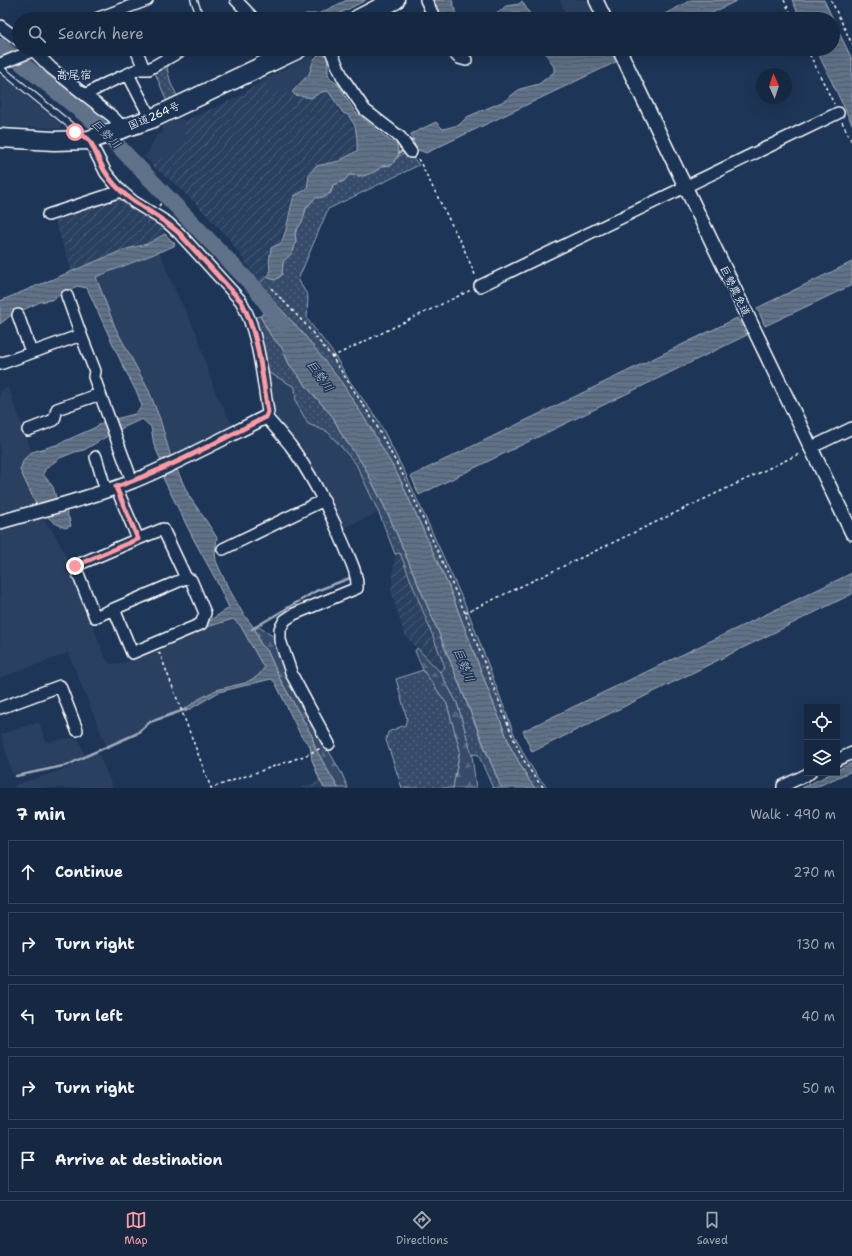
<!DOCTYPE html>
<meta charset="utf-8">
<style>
:root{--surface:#162841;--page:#1f3048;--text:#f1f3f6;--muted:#9ea6b1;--line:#35445a;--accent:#ff9aa2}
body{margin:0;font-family:"Shantell Sans","Klee One",sans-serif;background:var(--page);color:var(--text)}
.controls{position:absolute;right:12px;bottom:12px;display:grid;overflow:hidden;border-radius:0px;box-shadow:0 4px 16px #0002}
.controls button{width:36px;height:36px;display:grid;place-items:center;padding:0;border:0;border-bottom:1px solid var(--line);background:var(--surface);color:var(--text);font:20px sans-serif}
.compass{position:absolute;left:756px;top:68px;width:36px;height:36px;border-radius:50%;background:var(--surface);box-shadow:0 4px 16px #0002;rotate:357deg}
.stop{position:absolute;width:12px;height:12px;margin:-9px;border:3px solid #ff9aa2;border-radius:50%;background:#fff}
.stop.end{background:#ff9aa2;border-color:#fff;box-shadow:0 1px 4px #0008}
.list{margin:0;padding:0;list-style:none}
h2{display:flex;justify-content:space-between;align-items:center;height:52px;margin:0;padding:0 16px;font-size:17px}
h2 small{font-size:13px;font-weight:400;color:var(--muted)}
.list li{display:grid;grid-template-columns:26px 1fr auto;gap:12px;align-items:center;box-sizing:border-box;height:64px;margin:0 8px 8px;padding:0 8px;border:1px solid var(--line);border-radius:0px}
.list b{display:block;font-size:15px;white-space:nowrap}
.list em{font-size:13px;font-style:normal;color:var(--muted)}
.icon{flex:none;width:22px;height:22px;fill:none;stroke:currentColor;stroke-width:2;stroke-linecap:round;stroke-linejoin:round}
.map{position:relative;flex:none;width:852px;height:788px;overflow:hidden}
.search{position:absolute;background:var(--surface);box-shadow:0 4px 16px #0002;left:12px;right:12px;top:12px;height:44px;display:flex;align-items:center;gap:10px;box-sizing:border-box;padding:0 14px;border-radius:22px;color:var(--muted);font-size:15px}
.sheet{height:412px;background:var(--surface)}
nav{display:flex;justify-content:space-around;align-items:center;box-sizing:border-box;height:56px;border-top:1px solid var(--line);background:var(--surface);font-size:11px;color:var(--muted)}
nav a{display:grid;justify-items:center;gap:2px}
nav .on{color:var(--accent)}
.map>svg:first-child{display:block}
.built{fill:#2a4161}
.industrial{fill:url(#industrial-furrows)}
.grass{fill:url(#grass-dots);stroke:#9aa5b4}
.forest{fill:url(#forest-firs);stroke:#9aa5b4}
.water{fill:url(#water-rules);stroke:#a0aab8}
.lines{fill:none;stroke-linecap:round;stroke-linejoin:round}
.stream{stroke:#a0aab8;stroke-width:2.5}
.river{stroke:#617289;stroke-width:16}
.service-casing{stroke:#fff;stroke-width:8}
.minor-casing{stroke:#fff;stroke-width:14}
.tertiary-casing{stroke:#fff;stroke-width:16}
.trunk-casing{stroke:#fff;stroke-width:21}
.path{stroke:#fff;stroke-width:1.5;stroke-dasharray:3 3;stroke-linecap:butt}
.service{stroke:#1d3557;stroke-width:5.5}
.minor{stroke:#1d3557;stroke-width:11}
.tertiary{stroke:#1d3557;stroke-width:13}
.trunk{stroke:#1d3557;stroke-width:18}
.route{stroke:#ff9aa2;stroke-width:5}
.labels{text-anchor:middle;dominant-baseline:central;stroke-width:3;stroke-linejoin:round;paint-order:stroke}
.street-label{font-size:11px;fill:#fff;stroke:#1d3557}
.neighbourhood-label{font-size:12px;fill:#fff;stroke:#1d3557}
.water-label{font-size:12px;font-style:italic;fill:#b8c0ca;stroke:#1d3557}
</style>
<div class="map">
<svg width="852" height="788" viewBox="0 0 852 788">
<defs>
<pattern id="industrial-furrows" width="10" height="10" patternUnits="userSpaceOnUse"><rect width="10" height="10" fill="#2a4161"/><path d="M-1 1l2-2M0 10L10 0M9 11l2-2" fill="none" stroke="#4a5e79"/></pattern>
<pattern id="grass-dots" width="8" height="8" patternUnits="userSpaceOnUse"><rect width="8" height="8" fill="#364b69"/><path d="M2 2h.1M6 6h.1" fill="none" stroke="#546680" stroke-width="1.8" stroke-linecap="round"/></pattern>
<pattern id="forest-firs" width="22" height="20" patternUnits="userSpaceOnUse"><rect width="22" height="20" fill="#364b69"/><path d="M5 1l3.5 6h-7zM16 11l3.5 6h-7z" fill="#546680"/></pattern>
<pattern id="water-rules" width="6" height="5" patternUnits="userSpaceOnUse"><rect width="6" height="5" fill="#617289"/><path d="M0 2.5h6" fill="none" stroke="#555d67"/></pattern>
</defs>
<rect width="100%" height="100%" fill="#1d3557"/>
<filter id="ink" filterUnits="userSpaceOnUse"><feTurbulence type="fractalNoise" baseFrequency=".025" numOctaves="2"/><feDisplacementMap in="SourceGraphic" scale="8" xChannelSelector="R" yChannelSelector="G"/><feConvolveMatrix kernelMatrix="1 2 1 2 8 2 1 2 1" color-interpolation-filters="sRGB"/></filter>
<g filter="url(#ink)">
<path class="built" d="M560 0H587L594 15 584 19H568Z
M311 55 314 59 309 74 292 92 283 95 269 89 265 79Z
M0 74 61 124V128L0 127Z
M184 118 186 143 152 164 144 157 149 151 156 136 164 132 161 125Z
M160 252 172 284 197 334 214 390 234 428 171 458 160 419 149 391 115 327 96 277Z
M264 370 295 387 296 402 308 423 328 432 356 464 379 513 342 528 293 442 274 414Z
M8 387 32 452 24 459 37 506 0 517V391Z
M40 516 52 530 60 544 71 566 105 658 111 664 127 662 207 627 232 619 240 625 264 668 258 676 245 683 216 690 199 699 185 709 150 721 135 734 107 747 68 653 0 678V528Z
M39 722 46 742 78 737 85 756 70 763 12 774 1 734Z
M98 752 113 788H16L15 785 68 768 86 758Z"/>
<path class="industrial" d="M265 79 269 89 283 95 291 92 295 96 311 98 322 92H328L341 114 347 116 354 127 356 139 355 152 337 161 315 166 307 174 306 189 293 197 288 214 286 227 281 236 280 243 270 249 267 261 268 274 260 283 229 239 199 207 176 185 151 165 184 144 185 121 238 97Z
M119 196 138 211 164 226 165 234 147 244 123 250 72 272 54 218Z
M400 553 445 667 440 672 405 636 391 592 395 554Z
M320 781 324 788H299Z"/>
<path class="grass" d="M174 59 167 68 171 84 178 97 167 102 154 70Z
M408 153 419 165 328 209 298 280 308 296 307 319 334 354 349 380 378 420 406 475 468 611 514 734 526 758 537 776 548 788H535L529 780 511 748 489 692 449 587 399 477 302 332 275 303 260 283 266 277 275 280 282 275 283 262 293 252 296 241 295 233 303 220 306 208 315 198 331 193 333 185 344 181 349 175 359 176 376 171 382 166 392 165C396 157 399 155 408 153Z
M260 316 271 336 282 348 289 364 311 392 333 417 342 435 364 466 389 516 438 631 487 754 502 788H493L478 754 472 755 457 703 440 672 445 667 400 553 395 554 379 513 356 464 328 432 308 424 296 402 295 387 264 370 253 318Z
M423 670 447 704 460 750 453 788H402L386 740 388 732 405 725 407 719 396 679Z"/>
<path class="forest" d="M259 627 274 637 288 680 342 774 348 788H338L315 748 312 736 280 679 267 650 260 643 255 629Z
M417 648 440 672 457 703 472 755 476 788H453L460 750 447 704 423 670 415 651Z"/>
<path class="water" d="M347 0H366L329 19H298L306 14H318Z
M433 0H452L457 15 465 19H440Z
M691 0H738L700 19H655Z
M792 0H824L833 19H801Z
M522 1 533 19H522L520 13 512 14 504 19H477L493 16 506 6 519 4Z
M833 20 852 59V124L816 49H833Z
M543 49H553L555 52 568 49H609L616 62 426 153 416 149 411 134 436 122 443 129 459 125 467 117 504 101 520 89 539 84 554 72V67Z
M319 54 326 55 328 64V74L333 81 338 84 355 112 392 142 396 141 399 155 396 158 392 165 382 166 376 171 364 176 349 175 344 181 333 185C329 197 327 197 315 198L306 208 303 220 295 233 296 241 293 252 283 262 282 275 275 280 267 277 270 273 269 261 271 248 281 243C283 237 286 231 287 225 289 215 291 206 294 196L307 189 309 174 316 166 339 161 357 151V139L355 126 348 115 343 113 328 91 322 92 311 98 295 95 292 92 309 74 314 59Z
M165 234 175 244 174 246 96 277 115 327 149 391 160 419 171 458 162 463 154 445 151 427 142 419 116 431 84 450 75 452 60 458 46 468 43 474 53 487 57 501 64 507 69 518 71 526 65 528 55 523 44 514 37 506 20 470 24 459 32 452 56 445 94 428 103 422 135 414 142 406 138 395 122 364 87 288 77 286 51 300 40 302 10 316 0 324V301L123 250 147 244Z
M852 262V285L765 326 757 308Z
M275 303 302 332 342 383 369 425 399 477 449 587 489 692 511 748 529 780 535 788H502L500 785 438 631 389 516 364 466 342 435 333 417 311 392 289 364 282 348 271 336 260 316Z
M737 318 747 335 419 495 411 476Z
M177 470 189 496 207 522 217 538 215 552 216 561 227 585 242 612 255 629 260 643 267 650 280 679 312 736 315 748 338 788H324L320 781 312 760 310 746 301 736 275 682 271 679 219 692 185 712V709L199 699 216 690 245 683 258 676 264 668 240 625 233 619 207 627 209 621 229 608 216 580 194 540 163 478 167 474Z
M852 573V594L532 752 523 731Z
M852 763V771L814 788H802L832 773H837V770Z"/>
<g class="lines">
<path class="stream" d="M407 142 413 140
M399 153 406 150
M252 629 316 591 350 578
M16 776 68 765 86 756 136 734 150 722 187 709"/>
<path class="river" d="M0 46 97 124 256 289 282 325"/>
<defs>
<path id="service" d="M194 0 201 19
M0 68 70 125 75 132 81 135"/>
<path id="minor" d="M236 0 254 19
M426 0 435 19
M96 19 147 0
M0 26 19 40
M32 49 51 68 85 95 107 83 128 74 151 119
M136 49 144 69
M330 49 343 78 365 110 400 137 411 152
M450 49 459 58 466 60
M0 64 37 49
M128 74 138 69H149L184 49
M85 95 113 117 124 129
M89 140 106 173 121 191 134 202 168 223 179 233 241 301C259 334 262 375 268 412L266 417C274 426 282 435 290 445 313 476 330 512 345 547 350 560 358 574 357 588L294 614 285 620 280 629V640L292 675 329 744
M48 215 121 191
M480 286 838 113
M67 296 81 335
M18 315 31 352
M0 364 81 335 95 371 94 377 100 394 132 481
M28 430 54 420 57 409 100 394
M810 448 852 428
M96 457 106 491
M138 539 75 566 95 617 186 578
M223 549 324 500
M114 609 132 653 201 624 205 613 191 580 186 578 163 529 138 539 116 487
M0 708 60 686 77 730
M837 760 852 753
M783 788V786L810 773"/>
<path id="tertiary" d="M596 0 605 19
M619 49 852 533
M0 522C45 509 91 498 134 481 179 462 222 439 266 417"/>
<path id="trunk" d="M358 19 395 0
M0 138 54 141 89 140 151 119 298 49"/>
</defs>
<use href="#service" class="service-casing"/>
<use href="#minor" class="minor-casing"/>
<use href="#tertiary" class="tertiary-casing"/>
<use href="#trunk" class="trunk-casing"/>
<path class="path" d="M784 0 793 19
M831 0 852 44
M807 49 834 104
M842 122 852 142
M418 159 420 162 464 249 476 277
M159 206 161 203
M271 288 306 325 332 357 375 423 404 477 415 501 465 613 512 735 523 759 535 778 544 788
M332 357 471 290
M465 613 801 453
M158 653 160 654 211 788 304 756 321 748"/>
<use href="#service" class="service"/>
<use href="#minor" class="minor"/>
<use href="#tertiary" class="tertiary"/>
<use href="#trunk" class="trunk"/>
</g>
</g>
<g class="lines" filter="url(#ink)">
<path class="route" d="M75 566 138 539 116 487C168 469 217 442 266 417L268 412C262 375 259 334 241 301L179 233C155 211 124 202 106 173 100 165 94 146 89 140 85 136 79 134 75 132"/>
</g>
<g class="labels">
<g class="street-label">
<text transform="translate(154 116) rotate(-23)">国道264号</text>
<text transform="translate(735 291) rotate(64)">巨勢農免道</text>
</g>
<g class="neighbourhood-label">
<text x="74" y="75">高尾宿</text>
</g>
<g class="water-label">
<text transform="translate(106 134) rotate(45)">巨勢川</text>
<text transform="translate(320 376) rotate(54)">巨勢川</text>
<text transform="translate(464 665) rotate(68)">巨勢川</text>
</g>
</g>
</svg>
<div class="controls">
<button><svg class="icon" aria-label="locate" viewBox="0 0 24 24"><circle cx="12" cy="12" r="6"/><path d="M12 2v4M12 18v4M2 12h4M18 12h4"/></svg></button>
<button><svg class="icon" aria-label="layers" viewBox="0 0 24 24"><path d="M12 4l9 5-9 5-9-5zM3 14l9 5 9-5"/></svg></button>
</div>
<svg class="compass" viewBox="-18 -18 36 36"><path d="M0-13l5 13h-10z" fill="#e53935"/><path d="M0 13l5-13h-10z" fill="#9ea6b1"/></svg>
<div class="stop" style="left:75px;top:132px"></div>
<div class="stop end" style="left:75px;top:566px"></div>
<div class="search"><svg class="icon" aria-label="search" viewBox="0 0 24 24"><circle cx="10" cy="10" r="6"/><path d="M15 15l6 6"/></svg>Search here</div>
</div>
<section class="sheet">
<h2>7 min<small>Walk · 490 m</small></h2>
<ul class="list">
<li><svg class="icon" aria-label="ahead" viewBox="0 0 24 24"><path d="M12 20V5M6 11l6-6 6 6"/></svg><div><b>Continue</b></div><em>270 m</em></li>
<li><svg class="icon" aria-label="right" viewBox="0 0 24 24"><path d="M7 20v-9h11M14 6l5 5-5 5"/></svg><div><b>Turn right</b></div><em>130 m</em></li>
<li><svg class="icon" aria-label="left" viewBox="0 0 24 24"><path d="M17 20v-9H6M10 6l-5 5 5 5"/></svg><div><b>Turn left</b></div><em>40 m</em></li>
<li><svg class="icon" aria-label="right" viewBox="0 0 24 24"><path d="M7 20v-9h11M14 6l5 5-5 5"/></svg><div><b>Turn right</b></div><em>50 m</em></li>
<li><svg class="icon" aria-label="arrive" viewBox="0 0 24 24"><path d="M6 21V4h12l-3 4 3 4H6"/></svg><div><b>Arrive at destination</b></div></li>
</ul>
</section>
<nav>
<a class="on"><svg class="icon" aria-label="map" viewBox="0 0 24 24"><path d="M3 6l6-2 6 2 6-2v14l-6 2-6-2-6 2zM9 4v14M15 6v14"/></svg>Map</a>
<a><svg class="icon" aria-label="directions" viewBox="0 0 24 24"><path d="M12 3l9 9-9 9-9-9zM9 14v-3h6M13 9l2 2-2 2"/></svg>Directions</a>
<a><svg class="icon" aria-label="saved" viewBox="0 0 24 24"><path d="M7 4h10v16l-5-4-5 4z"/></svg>Saved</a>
</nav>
